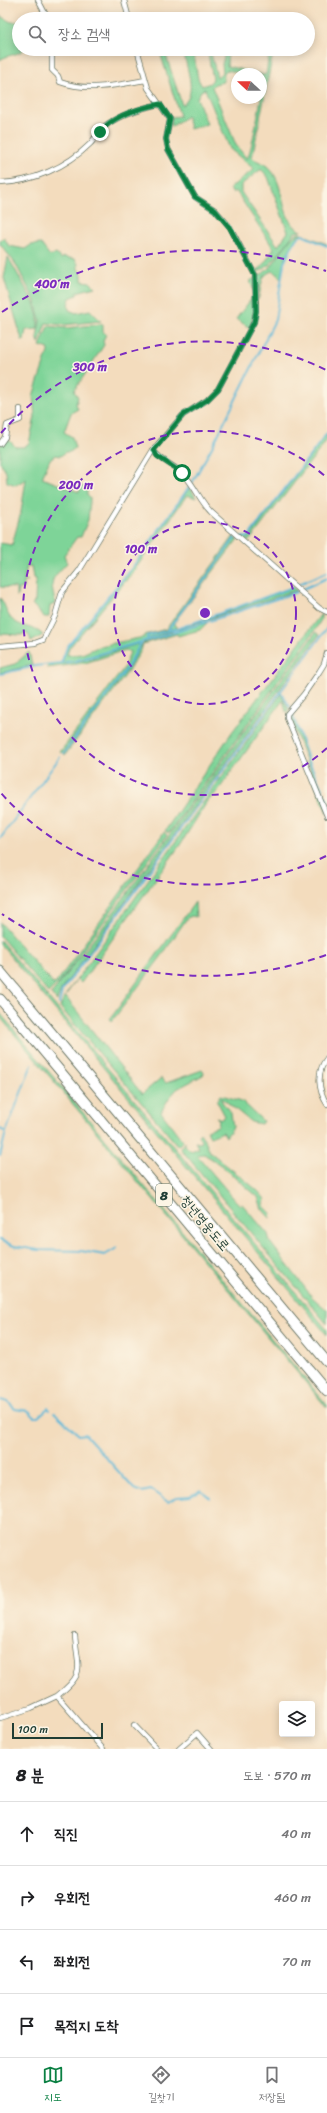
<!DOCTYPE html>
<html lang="ko">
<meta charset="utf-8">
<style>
:root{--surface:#fff;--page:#f2f2f2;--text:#202124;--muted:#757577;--line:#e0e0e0;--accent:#0b8043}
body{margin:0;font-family:Sriracha,"Poor Story",sans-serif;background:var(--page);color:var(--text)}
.controls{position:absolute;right:12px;bottom:12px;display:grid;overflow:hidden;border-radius:4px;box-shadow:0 2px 10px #0003}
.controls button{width:36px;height:36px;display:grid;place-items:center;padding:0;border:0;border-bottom:1px solid var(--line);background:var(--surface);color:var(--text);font:20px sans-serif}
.compass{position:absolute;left:231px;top:68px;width:36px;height:36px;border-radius:50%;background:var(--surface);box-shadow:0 2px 10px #0003;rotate:292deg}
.scale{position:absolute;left:12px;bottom:10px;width:91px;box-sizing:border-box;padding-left:4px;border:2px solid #1f3d34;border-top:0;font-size:11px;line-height:14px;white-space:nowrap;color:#1f3d34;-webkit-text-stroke:3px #fcf5e5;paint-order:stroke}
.stop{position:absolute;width:12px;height:12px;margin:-9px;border:3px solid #0b8043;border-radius:50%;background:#fff}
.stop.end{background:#0b8043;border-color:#fff;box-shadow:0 1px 4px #0008}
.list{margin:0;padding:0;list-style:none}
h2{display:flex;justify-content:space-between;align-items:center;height:52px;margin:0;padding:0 16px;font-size:17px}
h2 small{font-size:13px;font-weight:400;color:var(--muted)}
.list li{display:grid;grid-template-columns:26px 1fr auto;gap:12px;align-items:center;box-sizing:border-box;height:64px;padding:0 16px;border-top:1px solid var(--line)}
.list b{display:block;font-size:15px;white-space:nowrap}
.list em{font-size:13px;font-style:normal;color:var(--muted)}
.icon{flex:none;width:22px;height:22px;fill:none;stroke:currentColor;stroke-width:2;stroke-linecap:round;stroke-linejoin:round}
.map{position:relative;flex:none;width:327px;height:1749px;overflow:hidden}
.search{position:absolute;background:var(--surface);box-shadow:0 2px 10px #0003;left:12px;right:12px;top:12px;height:44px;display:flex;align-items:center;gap:10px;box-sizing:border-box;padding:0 14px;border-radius:22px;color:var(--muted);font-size:15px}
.sheet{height:308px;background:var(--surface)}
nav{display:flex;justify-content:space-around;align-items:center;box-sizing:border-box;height:56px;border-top:1px solid var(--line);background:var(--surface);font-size:11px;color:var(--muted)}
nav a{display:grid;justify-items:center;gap:2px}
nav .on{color:var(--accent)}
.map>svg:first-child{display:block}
.green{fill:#7ed498;stroke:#4e8866;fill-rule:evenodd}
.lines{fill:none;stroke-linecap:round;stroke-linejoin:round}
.stream{stroke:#59b7d7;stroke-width:2}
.minor-casing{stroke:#697564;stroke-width:6}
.motorway-casing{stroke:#697564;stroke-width:11}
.minor{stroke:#fff;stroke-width:4.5}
.motorway{stroke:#fff;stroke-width:9}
.route{stroke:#0b8043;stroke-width:5}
.ring{fill:none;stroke:#7b2cbf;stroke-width:2;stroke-dasharray:7 5}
.labels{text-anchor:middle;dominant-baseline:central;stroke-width:3;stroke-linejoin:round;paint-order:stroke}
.shield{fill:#fcf5e5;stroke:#617469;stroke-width:1}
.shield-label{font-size:13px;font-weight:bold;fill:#1f3d34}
.street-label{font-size:14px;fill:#1f3d34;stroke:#fcf5e5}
.centre{fill:#7b2cbf;stroke:#fcf5e5;stroke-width:2}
.ring-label{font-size:12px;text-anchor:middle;font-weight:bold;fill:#7b2cbf;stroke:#fcf5e5;stroke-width:3;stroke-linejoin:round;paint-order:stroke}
</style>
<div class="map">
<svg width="327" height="1749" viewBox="0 0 327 1749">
<rect width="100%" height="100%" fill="#fcf5e5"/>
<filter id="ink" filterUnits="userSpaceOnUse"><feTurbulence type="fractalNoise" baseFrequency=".025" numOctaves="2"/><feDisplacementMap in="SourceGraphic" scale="8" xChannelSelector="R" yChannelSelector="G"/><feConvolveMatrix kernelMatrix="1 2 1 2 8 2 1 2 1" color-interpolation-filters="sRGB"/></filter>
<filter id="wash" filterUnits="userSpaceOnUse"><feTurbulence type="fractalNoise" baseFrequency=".012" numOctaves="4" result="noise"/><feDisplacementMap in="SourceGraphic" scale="16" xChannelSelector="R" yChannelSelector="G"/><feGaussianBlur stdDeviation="0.9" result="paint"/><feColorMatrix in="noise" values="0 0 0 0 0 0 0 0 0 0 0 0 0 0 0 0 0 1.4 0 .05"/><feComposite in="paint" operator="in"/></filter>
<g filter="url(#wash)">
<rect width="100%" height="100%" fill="#f3dcbd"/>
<path class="green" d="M0 16 11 22H19V49H24C17 56 8 54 0 60Z
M139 49H164L182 105C199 94 185 65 183 49H193L198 79 202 86 210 83 213 79 207 49H210L217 77 223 72 222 64 226 49H228L227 66 264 75 266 74 270 49H274L252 158C257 161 264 163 268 167 287 184 278 219 301 231L295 232C288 241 266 276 255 271L261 268 274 249 236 191 232 193 230 188 254 169 230 149 205 89 201 91 197 98 207 124 190 129 187 116 171 127V117L180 116 159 49 141 54ZM227 70 246 74H261C261 79 264 80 263 85 262 95 251 154 247 159L236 145 212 87 215 84 223 82 224 74ZM260 170H262L268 177 288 232 278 246 241 192V185Z
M299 233 327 244V245L302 235H298L285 259 281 278 273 271C259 274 262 290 258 300V276C277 268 285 238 299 233Z
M4 238 9 246 25 249 31 245 41 244 50 256 56 254 62 259 63 257 75 259 78 264V269L82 274V281L90 282 95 287 77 292V295L70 298 68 305 69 310 76 313 90 310 101 321 63 325 46 323 39 343 37 337 40 320 35 301 15 263 0 244V240Z
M8 257 34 303 38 317V329L26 330 24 340H22L4 278Z
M255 278V311L250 328 236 319 255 294 250 281Z
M103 324V332L106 334 103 341 104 345 74 391 78 397 76 404 78 409 71 413 64 432 72 437 75 448 70 452H65L61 456 55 455 50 459 42 478 79 492 82 486 87 488V495L90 498V501L88 520 81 537H77L64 555 67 563C49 582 51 578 55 604L50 606 49 617H44L32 604 35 601 36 579 33 578 31 566H27L24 580 28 581 24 582V588L19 589 18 596H16V588L0 587V543L12 545 21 512 26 479 16 485 7 482 6 472 0 462V446L6 437 16 447H24L29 443 35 417 33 396 49 349 40 346 48 326 66 328Z
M327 434V440L324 444 251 539 248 542 240 537 249 538Z
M190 487 196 498 187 495 134 571 69 648 67 655 82 654 100 646 144 637V635L166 629 234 536 235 537 167 630 147 635V640L141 642 75 661 62 662 67 647 132 569Z
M235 539H238L176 620 175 625 179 628 169 629Z
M294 587 297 590 148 639V636L180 629Z
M0 598C7 605 5 617 17 623 26 628 35 627 43 635L31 642 30 637 26 633 21 635 0 634Z
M321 614V620L315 630 169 833 165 831 232 732Z
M208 622 200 630 178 636 177 634 143 644 141 651 124 677 65 755 64 754 128 668 143 643Z
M316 632 319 635 61 990 57 1001 51 994 100 931Z
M138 644 140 645 127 668 62 753 60 752 124 668 130 652 126 650 85 663 47 668 48 665 82 661Z
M29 652 32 665 0 673V668L15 664Z
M281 694 289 710 286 712 283 700 217 792 207 802 180 845 81 983 77 979 65 996 142 1094 161 1078 166 1083 202 1070 204 1073 203 1075 177 1089 169 1098 161 1112 183 1141 178 1146 60 1007 65 996Z
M291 711 307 759 327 801V813L288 714Z
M164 832 167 835 61 980 48 993 0 936V922L53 984 56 983Z
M195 902 196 917 192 916 187 918 161 957 112 1021 110 1019Z
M0 940 324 1326 327 1330V1335L0 944Z
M0 1013 327 1405V1408L0 1017Z
M221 1095 242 1101 263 1121 261 1124 251 1122 222 1098V1102L231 1113 233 1127 226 1137 223 1132 210 1137 207 1130 218 1126 219 1120 216 1117 222 1119 225 1116 217 1101Z
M200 1133 206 1142 210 1152 257 1190 265 1199 264 1206 271 1213 270 1218 262 1209 258 1197 222 1166 204 1154 197 1155 235 1200 240 1205 242 1204 268 1234 270 1242 312 1297 327 1310V1324L180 1148 185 1142V1145L191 1151 199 1148 195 1142 200 1143 201 1141 198 1135Z"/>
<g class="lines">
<path class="stream" d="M192 483 212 447 275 320 284 263 296 239 302 235 327 246
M241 537H248L327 433
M299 584 327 572
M303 589 327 578
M167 631 235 538
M148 640 147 636 179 628 293 587
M61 663 67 647 131 569 189 487
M0 674 36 666 75 661 179 631 297 592
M281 692 290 707
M292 712 308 759 327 800
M64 753 127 668 141 643
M0 839 60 757
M59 1004 62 991 327 628
M0 1129 6 1132
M0 1156 6 1132 32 1064
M0 1240 14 1246 38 1250 81 1251 105 1255 117 1248
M0 1400 8 1402 15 1409 29 1411 34 1417H38L48 1408 50 1410
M55 1413 79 1435 85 1434 134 1489 142 1492 151 1490 168 1502 177 1497 190 1496 201 1490 210 1498"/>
</g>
</g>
<g filter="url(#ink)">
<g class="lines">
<defs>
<path id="minor" d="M38 0 48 19
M124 0 129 19
M52 49V70L58 76 60 82C87 92 118 85 145 80
M0 183C32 182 67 167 90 144 96 138 99 129 106 125 122 114 141 108 160 104
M0 444 5 437 7 425 20 420V409
M153 450C162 463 178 466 187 478 196 489 201 502 211 512L319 608 327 612
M0 646 35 643 43 640 55 616 62 592 79 571 153 450 183 415 207 400 218 389 254 322 256 311 255 275 230 227 215 210 195 197 168 149 166 139 170 119 148 88 137 49
M327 653 324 664 319 672 304 694 287 714V718L327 816
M327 1058C316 1072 318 1090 327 1104
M57 1696C86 1673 78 1670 75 1636
M0 1718 31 1708 57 1696 103 1749
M134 1725 157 1749
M179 1749 197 1733 211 1749"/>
<path id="motorway" d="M0 971 327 1362
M0 999 327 1391"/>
</defs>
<use href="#minor" class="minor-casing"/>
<use href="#motorway" class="motorway-casing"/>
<use href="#minor" class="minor"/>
<use href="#motorway" class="motorway"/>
</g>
</g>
<g class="lines" filter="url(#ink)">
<path class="route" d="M100 132C113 115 140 108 160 104L170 119 166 139 168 149 195 197 215 210 230 228 255 275 256 311 254 322 218 389 207 400 183 415 154 450 157 456 182 473"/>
</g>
<g class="ring">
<circle cx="205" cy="613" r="91"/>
<path d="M327 748A182 182 0 1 1 327 478"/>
<path d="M326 856A272 272 0 0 1 1 793M1 433A272 272 0 0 1 326 370"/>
<path d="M326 955A363 363 0 0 1 2 914M2 312A363 363 0 0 1 326 271"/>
</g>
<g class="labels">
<rect class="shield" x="156" y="1184" width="16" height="22" rx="3"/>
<g class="shield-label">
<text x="164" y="1195">8</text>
</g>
<g class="street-label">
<text transform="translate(205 1223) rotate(50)">청년영웅도로</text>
</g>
</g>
<circle cx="205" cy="613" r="6" class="centre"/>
<g class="ring-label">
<text x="52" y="288">400 m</text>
<text x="90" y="371">300 m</text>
<text x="76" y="489">200 m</text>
<text x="141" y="553">100 m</text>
</g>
</svg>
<div class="controls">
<button><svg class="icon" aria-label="layers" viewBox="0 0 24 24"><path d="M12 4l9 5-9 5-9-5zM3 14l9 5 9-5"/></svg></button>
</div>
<svg class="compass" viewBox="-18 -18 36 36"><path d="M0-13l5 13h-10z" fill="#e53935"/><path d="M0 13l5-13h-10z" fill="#757577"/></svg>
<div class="scale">100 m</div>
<div class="stop" style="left:182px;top:473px"></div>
<div class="stop end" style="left:100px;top:132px"></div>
<div class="search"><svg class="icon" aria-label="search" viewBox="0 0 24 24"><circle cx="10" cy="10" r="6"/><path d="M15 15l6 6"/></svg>장소 검색</div>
</div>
<section class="sheet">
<h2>8 분<small>도보 · 570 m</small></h2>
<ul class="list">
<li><svg class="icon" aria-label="ahead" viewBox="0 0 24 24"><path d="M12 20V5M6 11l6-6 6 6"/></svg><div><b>직진</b></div><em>40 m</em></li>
<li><svg class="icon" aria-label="right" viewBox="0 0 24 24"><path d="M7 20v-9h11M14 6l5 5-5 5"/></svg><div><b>우회전</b></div><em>460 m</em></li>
<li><svg class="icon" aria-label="left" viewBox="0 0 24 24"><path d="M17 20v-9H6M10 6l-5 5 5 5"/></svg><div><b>좌회전</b></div><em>70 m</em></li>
<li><svg class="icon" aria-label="arrive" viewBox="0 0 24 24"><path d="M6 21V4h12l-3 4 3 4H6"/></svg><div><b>목적지 도착</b></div></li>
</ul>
</section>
<nav>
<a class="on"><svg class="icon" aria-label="map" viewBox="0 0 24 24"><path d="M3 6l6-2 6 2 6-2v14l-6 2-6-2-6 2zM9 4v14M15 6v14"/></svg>지도</a>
<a><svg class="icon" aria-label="directions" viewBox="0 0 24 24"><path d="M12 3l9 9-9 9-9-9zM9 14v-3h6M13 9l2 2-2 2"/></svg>길찾기</a>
<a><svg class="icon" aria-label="saved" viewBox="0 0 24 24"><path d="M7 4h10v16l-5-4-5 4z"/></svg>저장됨</a>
</nav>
